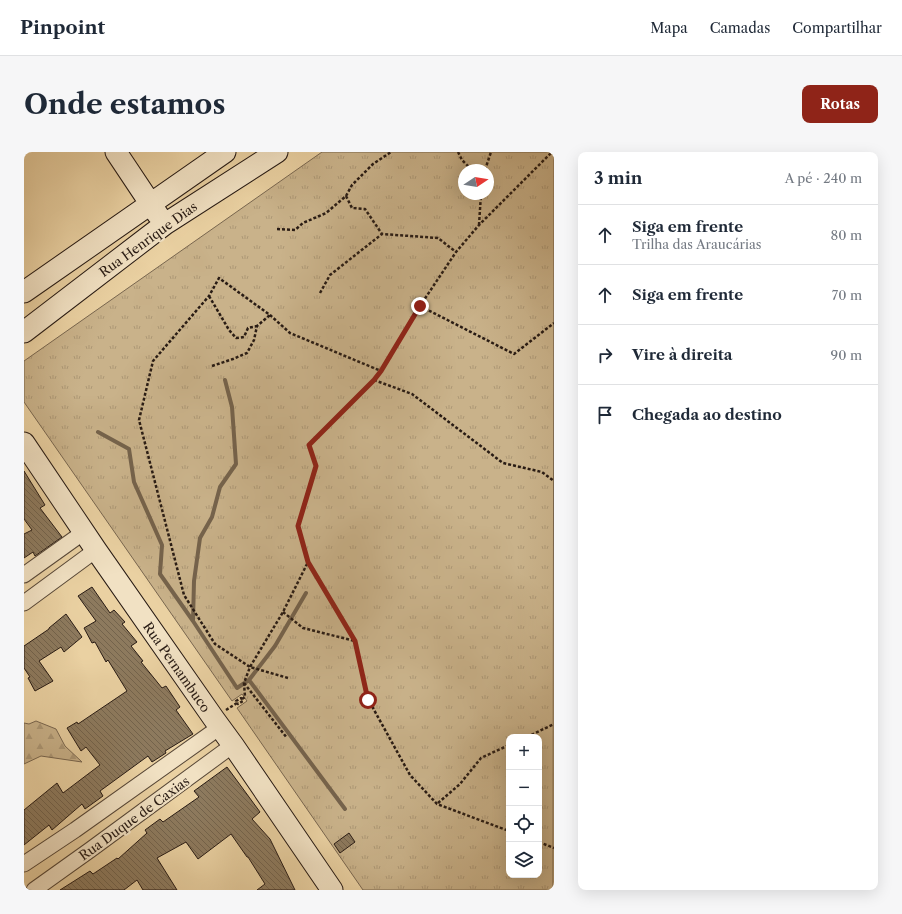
<!DOCTYPE html>
<html lang="pt">
<meta charset="utf-8">
<style>
:root{--surface:#fff;--page:#f6f6f7;--text:#1f2937;--muted:#747a83;--line:#e0e1e3;--accent:#8f2418}
body{margin:0;font-family:"Libre Caslon Text",serif;background:var(--page);color:var(--text)}
.controls{position:absolute;right:12px;bottom:12px;display:grid;overflow:hidden;border-radius:8px;box-shadow:0 4px 16px #0002}
.controls button{width:36px;height:36px;display:grid;place-items:center;padding:0;border:0;border-bottom:1px solid var(--line);background:var(--surface);color:var(--text);font:20px sans-serif}
.compass{position:absolute;left:434px;top:12px;width:36px;height:36px;border-radius:50%;background:var(--surface);box-shadow:0 4px 16px #0002;rotate:78deg}
.stop{position:absolute;width:12px;height:12px;margin:-9px;border:3px solid #8f2418;border-radius:50%;background:#fff}
.stop.end{background:#8f2418;border-color:#fff;box-shadow:0 1px 4px #0008}
.list{margin:0;padding:0;list-style:none}
h2{display:flex;justify-content:space-between;align-items:center;height:52px;margin:0;padding:0 16px;font-size:17px}
h2 small{font-size:13px;font-weight:400;color:var(--muted)}
.list li{display:grid;grid-template-columns:26px 1fr auto;gap:12px;align-items:center;box-sizing:border-box;height:60px;padding:0 16px;border-top:1px solid var(--line)}
.list b{display:block;font-size:15px;white-space:nowrap}
.list p{margin:0;font-size:13px;white-space:nowrap;color:var(--muted)}
.list em{font-size:13px;font-style:normal;color:var(--muted)}
.icon{flex:none;width:22px;height:22px;fill:none;stroke:currentColor;stroke-width:2;stroke-linecap:round;stroke-linejoin:round}
.map{position:relative;flex:none;width:530px;height:738px;overflow:hidden;border-radius:8px}
header{display:flex;align-items:center;gap:24px;box-sizing:border-box;height:56px;padding:0 20px;background:var(--surface);border-bottom:1px solid var(--line)}
header strong{font-size:19px}
nav{display:flex;gap:22px;margin-inline-start:auto;font-size:14px}
.intro{display:flex;align-items:center;justify-content:space-between;box-sizing:border-box;height:96px;padding:0 24px}
h1{margin:0;font-size:28px}
.button{padding:10px 18px;border-radius:8px;background:var(--accent);color:#fff;font-size:14px;font-weight:700}
main{display:flex;gap:24px;padding:0 24px}
aside{flex:1;background:var(--surface);border-radius:8px;box-shadow:0 4px 16px #0002}
.map>svg:first-child{display:block}
.forest{fill:url(#forest-firs);stroke:#78664f}
.park{fill:url(#park-tufts);stroke:#78664f;fill-rule:evenodd}
.lines{fill:none;stroke-linecap:round;stroke-linejoin:round}
.stream{stroke:#75634c;stroke-width:4}
.building{fill:url(#building-back-hatch);stroke:#281b14}
.street-casing{stroke:#584838;stroke-width:17}
.secondary-casing{stroke:#281b14;stroke-width:23}
.path{stroke:#281b14;stroke-width:2.5;stroke-dasharray:3 2;stroke-linecap:butt}
.street{stroke:#f1e1c3;stroke-width:15}
.secondary{stroke:#f1e1c3;stroke-width:21}
.route{stroke:#8f2418;stroke-width:5}
.labels{text-anchor:middle;dominant-baseline:central;stroke-width:4;stroke-linejoin:round;paint-order:stroke}
.street-label{font-size:13px;fill:#281b14;stroke:#f1e1c3}
</style>
<header>
<strong>Pinpoint</strong>
<nav><a>Mapa</a><a>Camadas</a><a>Compartilhar</a></nav>
</header>
<div class="intro"><h1>Onde estamos</h1><a class="button">Rotas</a></div>
<main>
<div class="map">
<svg width="530" height="738" viewBox="0 0 530 738">
<defs>
<pattern id="forest-firs" width="22" height="20" patternUnits="userSpaceOnUse"><rect width="22" height="20" fill="#c9b28a"/><path d="M5 1l3.5 6h-7zM16 11l3.5 6h-7z" fill="#ad9876"/></pattern>
<pattern id="park-tufts" width="24" height="20" patternUnits="userSpaceOnUse"><rect width="24" height="20" fill="#c9b28a"/><path d="M3 7l-1-3M5 7V3M7 7l1-3M15 17l-1-3M17 17v-4M19 17l1-3" fill="none" stroke="#ad9876"/></pattern>
<pattern id="building-back-hatch" width="6" height="6" patternUnits="userSpaceOnUse"><rect width="6" height="6" fill="#8d7a5e"/><path d="M-1 5l2 2M0 0l6 6M5-1l2 2" fill="none" stroke="#73634c"/></pattern>
</defs>
<rect width="100%" height="100%" fill="#ead1a2"/>
<filter id="stains"><feTurbulence type="fractalNoise" baseFrequency=".005" numOctaves="4"/><feColorMatrix values="0 0 0 0 .2 0 0 0 0 .09 0 0 0 0 .02 0 0 0 .5 -.17"/></filter>
<radialGradient id="worn" r=".72"><stop offset=".6" stop-color="#630" stop-opacity="0"/><stop offset="1" stop-color="#630" stop-opacity=".3"/></radialGradient>
<path class="forest" d="M12 569 32 577 41 594 58 610 17 604 0 612V571L5 572Z"/>
<path class="park" d="M298 0H530L529 738H339L213 556 223 549 218 542 208 549 0 250V209ZM440 18H464V42H440ZM485 585H515V723H485Z"/>
<g class="lines">
<path class="stream" d="M74 280 105 297 110 330 138 393 136 422 169 469 213 536 225 528 251 494 282 441
M169 469 170 429 176 386 188 365 196 335 212 312 208 255 201 228
M225 528 321 657"/>
</g>
<path class="building" d="M0 319 21 353 16 356 38 385 11 404 9 400 0 406V382L8 378 0 367Z
M68 435 86 461 90 458 101 470 98 472 113 490 107 494 119 509 117 510 138 536 142 534 156 555 152 558 169 582 141 599 142 601 128 610 124 604 76 639 79 644 61 657 58 652 28 678 25 673 0 693V658L33 631 39 641 76 613 62 595 57 599 43 576 53 570 54 572 103 539 84 508 82 510 71 490 68 491 60 476 72 469 54 444Z
M42 462 58 485 40 500 37 495 15 509 29 529 11 539 4 526 6 525 0 516V494L25 477V476Z
M203 615 236 660 228 667 246 687 271 738H233L241 732 224 705H223L207 682 174 707 162 690 133 706 153 738H119L113 728 100 738H36L66 719 69 722 93 706 94 707 123 681 121 678 136 667 139 670 175 645 170 639Z
M325 681 331 690 316 701 310 692Z"/>
<g class="lines">
<defs>
<path id="street" d="M0 423 60 380
M0 451 72 398
M0 712 51 678 196 575
M10 738 66 698 209 593"/>
<path id="secondary" d="M92 0 134 63
M0 140 201 0
M0 180 141 72 253 0
M0 291 72 398 190 567 209 593 308 738"/>
</defs>
<use href="#street" class="street-casing"/>
<use href="#secondary" class="secondary-casing"/>
<path class="path" d="M434 0 438 8 448 18
M461 18 467 0
M322 44 328 56 341 57 358 82
M455 73 457 42
M253 77 271 78 279 71 302 61 322 44 328 33 349 12 367 0
M296 141 306 123 358 82 414 86 432 100
M185 144 205 178 212 186 220 185 224 176 233 174
M396 154 490 202 530 171
M188 214 209 207 223 201 230 188 233 174 246 163
M350 228 388 242 479 311 518 320 530 329
M284 410 331 489 344 547 386 623 413 652 485 679
M259 460 279 476 331 489
M264 526 226 515 191 492 160 443 115 268 129 209 185 144 195 126 246 163 266 181 357 219
M220 531 263 586
M218 547 221 545 220 531 226 515 259 460 284 410 274 374 292 314 285 293 350 228 357 219 396 154 432 100 455 73 528 0
M202 558 213 551 212 549 217 546 219 549 214 552 213 551
M503 585 530 572
M414 651 436 632 457 606 485 593
M515 690 530 696"/>
<use href="#street" class="street"/>
<use href="#secondary" class="secondary"/>
</g>
<g class="lines">
<path class="route" d="M344 548 331 489 284 410 274 374 292 314 285 293 350 228 357 219 396 154"/>
</g>
<g class="labels">
<g class="street-label">
<text transform="translate(124 87) rotate(-36)">Rua Henrique Dias</text>
<text transform="translate(153 515) rotate(55)">Rua Pernambuco</text>
<text transform="translate(110 666) rotate(-36)">Rua Duque de Caxias</text>
</g>
</g>
<rect width="100%" height="100%" filter="url(#stains)"/>
<rect width="100%" height="100%" fill="url(#worn)"/>
</svg>
<div class="controls">
<button>+</button>
<button>−</button>
<button><svg class="icon" aria-label="locate" viewBox="0 0 24 24"><circle cx="12" cy="12" r="6"/><path d="M12 2v4M12 18v4M2 12h4M18 12h4"/></svg></button>
<button><svg class="icon" aria-label="layers" viewBox="0 0 24 24"><path d="M12 4l9 5-9 5-9-5zM3 14l9 5 9-5"/></svg></button>
</div>
<svg class="compass" viewBox="-18 -18 36 36"><path d="M0-13l5 13h-10z" fill="#e53935"/><path d="M0 13l5-13h-10z" fill="#747a83"/></svg>
<div class="stop" style="left:344px;top:548px"></div>
<div class="stop end" style="left:396px;top:154px"></div>
</div>
<aside>
<h2>3 min<small>A pé · 240 m</small></h2>
<ul class="list">
<li><svg class="icon" aria-label="ahead" viewBox="0 0 24 24"><path d="M12 20V5M6 11l6-6 6 6"/></svg><div><b>Siga em frente</b><p>Trilha das Araucárias</p></div><em>80 m</em></li>
<li><svg class="icon" aria-label="ahead" viewBox="0 0 24 24"><path d="M12 20V5M6 11l6-6 6 6"/></svg><div><b>Siga em frente</b></div><em>70 m</em></li>
<li><svg class="icon" aria-label="right" viewBox="0 0 24 24"><path d="M7 20v-9h11M14 6l5 5-5 5"/></svg><div><b>Vire à direita</b></div><em>90 m</em></li>
<li><svg class="icon" aria-label="arrive" viewBox="0 0 24 24"><path d="M6 21V4h12l-3 4 3 4H6"/></svg><div><b>Chegada ao destino</b></div></li>
</ul>
</aside>
</main>
